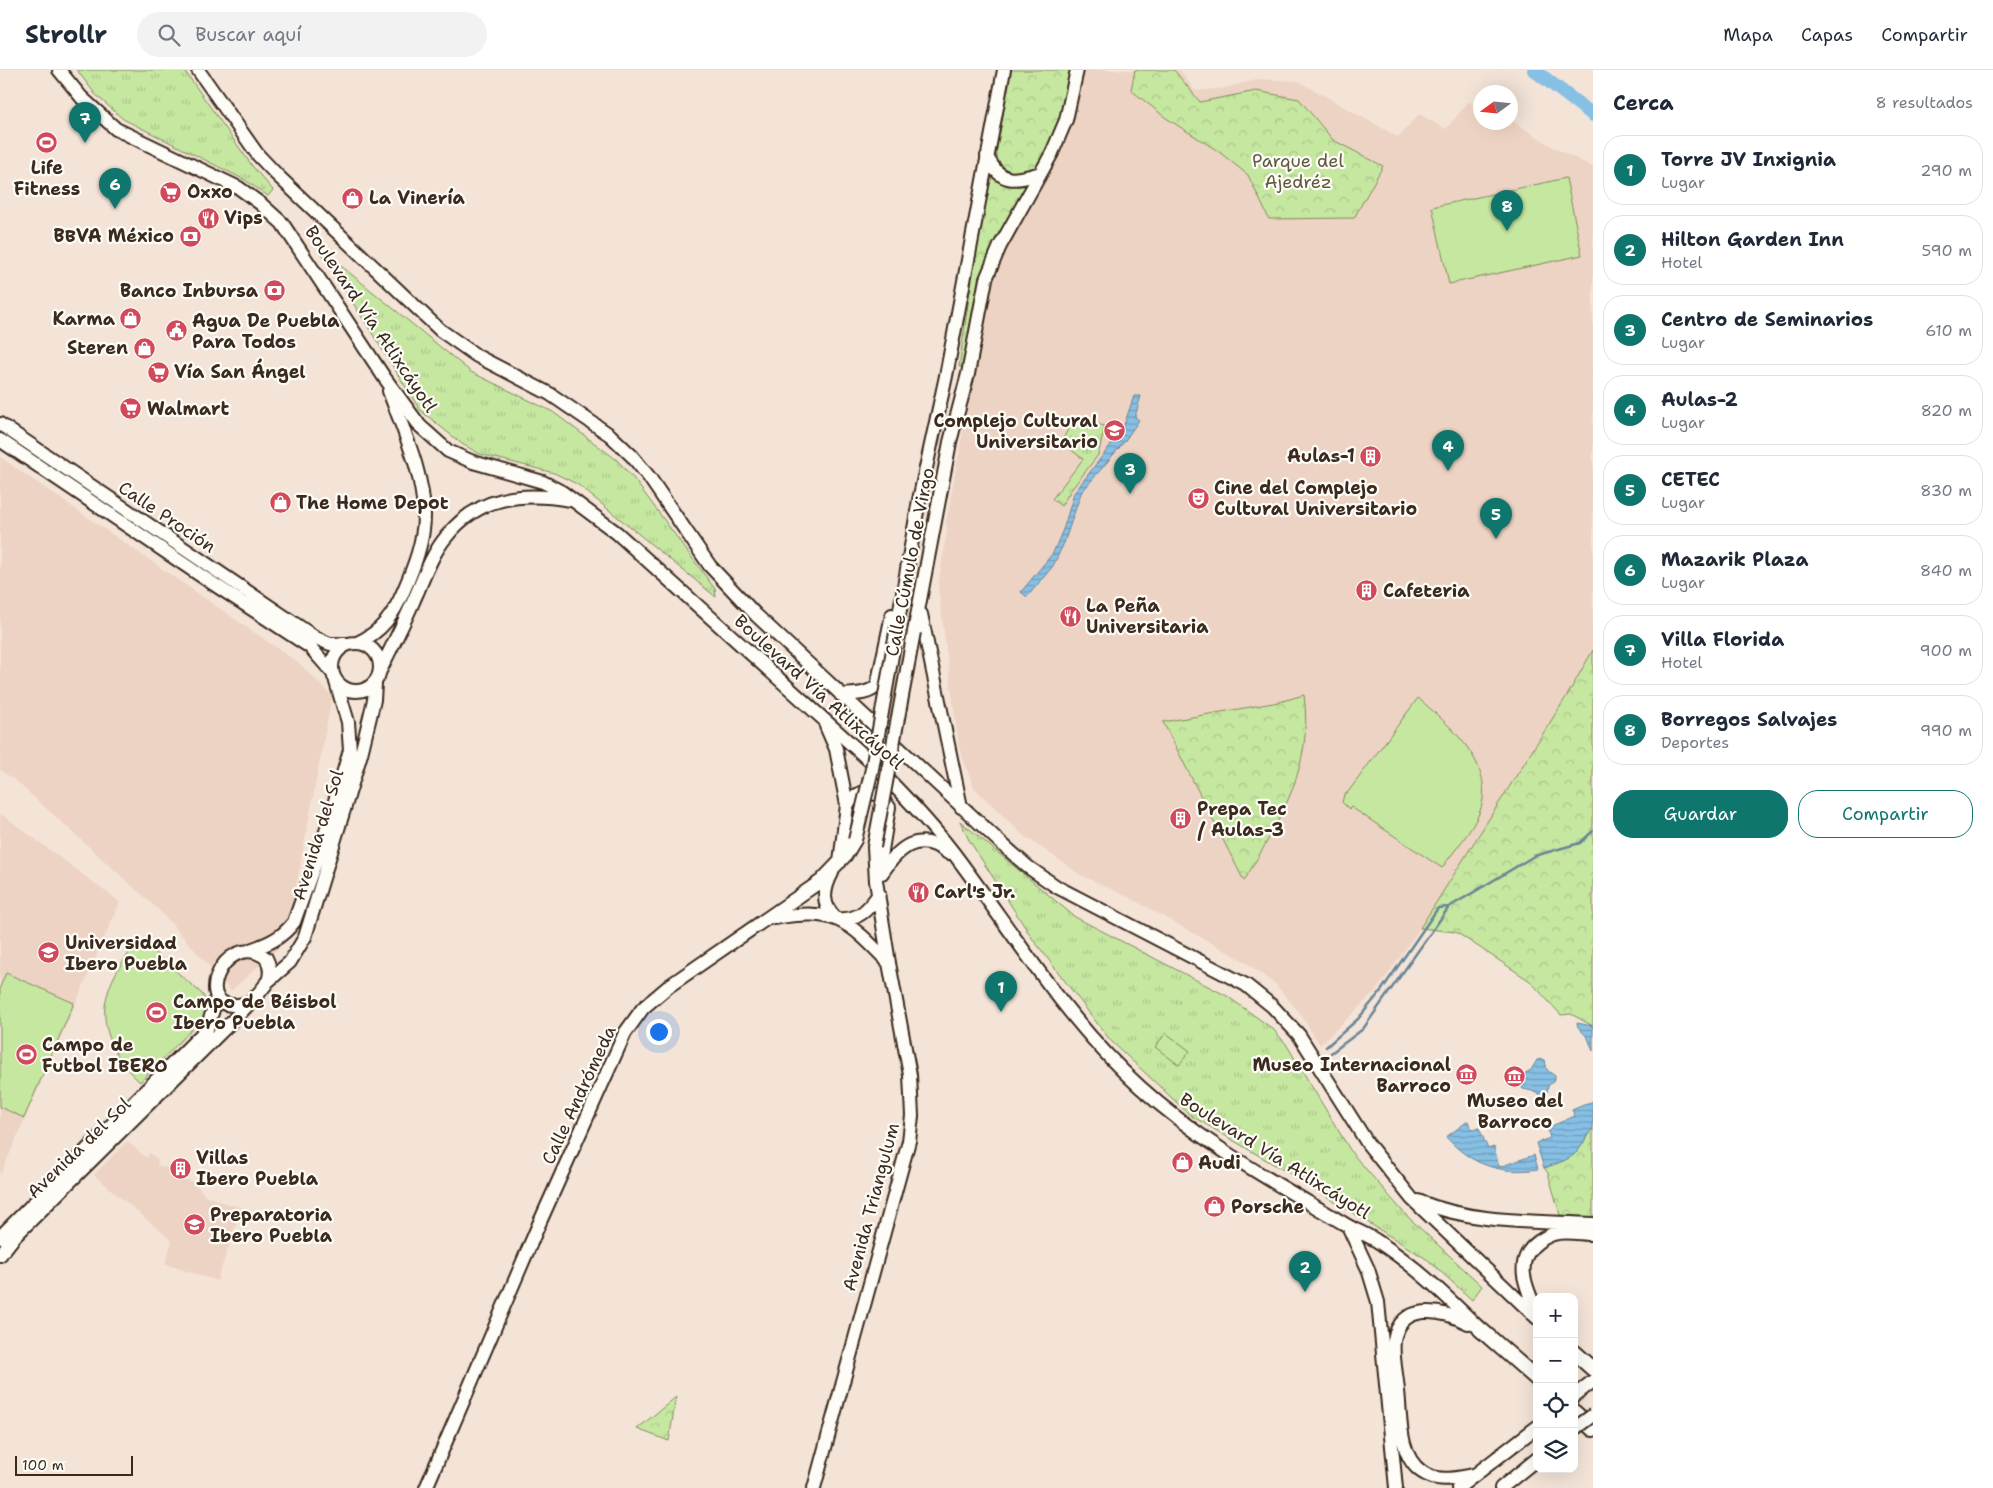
<!DOCTYPE html>
<html lang="es">
<meta charset="utf-8">
<style>
:root{--surface:#fff;--page:#f2f2f3;--text:#1f2937;--muted:#747a83;--line:#e0e1e3;--accent:#0f766e}
body{margin:0;font-family:"Shantell Sans",sans-serif;background:var(--page);color:var(--text)}
.controls{position:absolute;right:15px;bottom:15px;display:grid;overflow:hidden;border-radius:10px;box-shadow:0 5px 20px #0002}
.controls button{width:45px;height:45px;display:grid;place-items:center;padding:0;border:0;border-bottom:1px solid var(--line);background:var(--surface);color:var(--text);font:25px sans-serif}
.compass{position:absolute;left:1473px;top:15px;width:45px;height:45px;border-radius:50%;background:var(--surface);box-shadow:0 5px 20px #0002;rotate:255deg}
.scale{position:absolute;left:15px;bottom:12px;width:118px;box-sizing:border-box;padding-left:5px;border:2px solid #3b2a1e;border-top:0;font-size:14px;line-height:18px;white-space:nowrap;color:#3b2a1e;-webkit-text-stroke:4px #fdfcf7;paint-order:stroke}
.you{position:absolute;left:658px;top:961px;width:18px;height:18px;margin:-12px;border:4px solid #fff;border-radius:50%;background:#1a73e8;box-shadow:0 0 0 8px #1a73e833}
.badge{display:grid;place-items:center;width:32px;height:32px;border-radius:50%;background:var(--accent);color:#fff;font-size:16px;font-weight:700}
.pin{position:absolute;translate:-50% -41px;filter:drop-shadow(0 1px 2px #0008)}
.pin::after{content:'';position:absolute;top:26px;width:18px;height:15px;background:inherit;clip-path:polygon(0 0,100% 0,50% 100%)}
.list{margin:0;padding:0;list-style:none}
h2{display:flex;justify-content:space-between;align-items:center;height:65px;margin:0;padding:0 20px;font-size:21px}
h2 small{font-size:16px;font-weight:400;color:var(--muted)}
.list li{display:grid;grid-template-columns:32px 1fr auto;gap:15px;align-items:center;box-sizing:border-box;height:70px;margin:0 10px 10px;padding:0 10px;border:1px solid var(--line);border-radius:20px}
.list b{display:block;font-size:19px;white-space:nowrap}
.list p{margin:0;font-size:16px;white-space:nowrap;color:var(--muted)}
.list em{font-size:16px;font-style:normal;color:var(--muted)}
.actions{display:flex;gap:10px;padding:15px 20px}
.actions a{flex:1;padding:11px 0;border:1px solid var(--accent);border-radius:20px;text-align:center;font-size:18px;color:var(--accent)}
.actions .main{background:var(--accent);color:#fff}
.icon{flex:none;width:28px;height:28px;fill:none;stroke:currentColor;stroke-width:2;stroke-linecap:round;stroke-linejoin:round}
.map{position:relative;flex:none;width:1593px;height:1418px;overflow:hidden}
header{display:flex;align-items:center;gap:30px;box-sizing:border-box;height:70px;padding:0 25px;background:var(--surface);border-bottom:1px solid var(--line)}
header strong{font-size:24px}
nav{display:flex;gap:28px;margin-inline-start:auto;font-size:18px}
.search{width:350px;height:45px;background:var(--page);display:flex;align-items:center;gap:12px;box-sizing:border-box;padding:0 18px;border-radius:28px;color:var(--muted);font-size:19px}
main{display:flex}
aside{flex:1;background:var(--surface)}
.map>svg:first-child{display:block}
.built{fill:#edd3c3}
.grass{fill:url(#grass-tufts);stroke:#80885f}
.park{fill:url(#park-crowns);stroke:#80885f}
.pitch{fill:#c5e7a0;stroke:#80885f}
.water{fill:url(#water-rules);stroke:#698495}
.lines{fill:none;stroke-linecap:round;stroke-linejoin:round}
.stream{stroke:#698495;stroke-width:2.5}
.river{stroke:#87c0e5;stroke-width:14}
.secondary-casing{stroke:#3b2a1e;stroke-width:16}
.primary-casing{stroke:#3b2a1e;stroke-width:18}
.secondary{stroke:#fdfcf7;stroke-width:12}
.primary{stroke:#fdfcf7;stroke-width:14}
.secondary-bridge-casing{stroke:#3b2a1e;stroke-width:16;stroke-linecap:butt}
.secondary-bridge{stroke:#fdfcf7;stroke-width:12}
.labels{text-anchor:middle;dominant-baseline:central;stroke-width:4.5;stroke-linejoin:round;paint-order:stroke}
.park-label{font-size:18px;fill:#5e593e;stroke:#fdfcf7}
.poi-label{font-size:18px;font-weight:bold;fill:#3b2a1e;stroke:#fdfcf7;text-anchor:start}
.street-label{font-size:18px;fill:#3b2a1e;stroke:#fdfcf7}
</style>
<header>
<strong>Strollr</strong>
<div class="search"><svg class="icon" aria-label="search" viewBox="0 0 24 24"><circle cx="10" cy="10" r="6"/><path d="M15 15l6 6"/></svg>Buscar aquí</div>
<nav><a>Mapa</a><a>Capas</a><a>Compartir</a></nav>
</header>
<main>
<div class="map">
<svg width="1593" height="1418" viewBox="0 0 1593 1418">
<defs>
<pattern id="grass-tufts" width="24" height="20" patternUnits="userSpaceOnUse" patternTransform="scale(1.25)"><rect width="24" height="20" fill="#c5e7a0"/><path d="M3 7l-1-3M5 7V3M7 7l1-3M15 17l-1-3M17 17v-4M19 17l1-3" fill="none" stroke="#aac689"/></pattern>
<pattern id="park-crowns" width="20" height="18" patternUnits="userSpaceOnUse" patternTransform="scale(1.25)"><rect width="20" height="18" fill="#c5e7a0"/><path d="M2 6a3 3 0 1 1 6 0M12 15a3 3 0 1 1 6 0" fill="none" stroke="#aac689"/></pattern>
<pattern id="water-rules" width="6" height="5" patternUnits="userSpaceOnUse" patternTransform="scale(1.25)"><rect width="6" height="5" fill="#87c0e5"/><path d="M0 2.5h6" fill="none" stroke="#709cb9"/></pattern>
</defs>
<rect width="100%" height="100%" fill="#f4e4d8"/>
<filter id="ink" filterUnits="userSpaceOnUse"><feTurbulence type="fractalNoise" baseFrequency=".02" numOctaves="2"/><feDisplacementMap in="SourceGraphic" scale="10" xChannelSelector="R" yChannelSelector="G"/><feConvolveMatrix kernelMatrix="1 2 1 2 8 2 1 2 1" color-interpolation-filters="sRGB"/></filter>
<g filter="url(#ink)">
<path class="built" d="M1084 0H1180L1195 21 1225 18 1260 9 1298 11 1398 67 1419 44 1446 59 1468 32 1480 35V52H1510L1511 50 1553 77 1593 97V580L1568 624 1420 858 1376 921 1320 975 1299 942 1276 915 1244 891 1130 828 1081 805 1024 766 974 718 959 677 938 517 947 459 946 453 957 393 989 221 999 193 1057 87 1069 58Z
M0 387 300 594 332 626 286 871 231 921 161 842 17 712 0 700Z
M0 743 120 832 0 1106Z
M127 1071 146 1088 150 1083 158 1090 157 1095 182 1103 180 1108 195 1113 206 1127 242 1138 217 1211 165 1194 172 1171 94 1105Z"/>
<path class="grass" d="M77 0H184L253 97 273 120 268 126 245 110 123 49 95 24Z
M318 177 471 302 553 342 617 390 634 409 715 519 716 527 577 414 554 403 480 384 462 374 420 340Z
M1074 349 1105 356 1098 385 1071 420 1061 436 1052 429 1083 389 1061 372Z
M960 751 1075 847 1227 926 1273 959 1286 974 1352 1083 1406 1145 1482 1216 1472 1230 1428 1190 1297 1108 1190 1045 1110 970 1032 868 969 770Z"/>
<path class="park" d="M1011 0H1072C1067 21 1052 92 1031 101 1026 104 1017 103 1011 104L999 93 996 83Z
M1135 0H1174L1200 32 1256 21 1299 29 1333 70 1383 96 1354 148 1269 149 1248 105 1218 81 1166 48 1131 20Z
M991 103 1014 115 1027 116 984 196 977 216 963 296 959 297 972 206Z
M1593 580V956L1571 944 1561 945 1530 911 1456 862 1420 858 1568 624Z
M1304 625C1314 698 1279 751 1244 811L1163 652 1279 632Z
M1593 1059V1147L1560 1145 1548 1103 1544 1098C1558 1093 1576 1085 1584 1072 1587 1066 1588 1064 1593 1059Z
M676 1327 669 1371 637 1359Z"/>
<path class="pitch" d="M1566 108 1582 185 1449 214 1432 137Z
M1418 628C1449 655 1497 694 1480 741 1472 762 1454 780 1442 798L1351 737 1349 739 1342 732 1344 725 1348 722Z
M139 869 201 923C207 930 210 935 207 944L140 1012C117 993 98 956 107 926 112 904 127 886 139 869Z
M6 903 74 933 24 1048 0 1037V917Z
M1166 963 1190 981 1179 995 1155 977Z"/>
<path class="water" d="M1134 326H1141L1135 347 1139 350 1124 372 1081 423 1064 473 1053 496 1027 527 1021 522 1053 483 1064 457 1074 423 1116 368 1124 355Z
M1577 953 1593 956V981L1588 968 1578 957Z
M1542 989 1545 990 1547 1000 1555 1006V1010L1548 1016 1547 1022 1542 1026 1532 1021 1523 1019 1517 1011 1520 1006 1531 1000 1537 990Z
M1593 1031V1059C1585 1066 1584 1074 1577 1082 1568 1091 1555 1094 1544 1098L1536 1073 1550 1068 1547 1058 1575 1046 1572 1040Z
M1468 1051 1471 1059 1479 1058 1488 1079 1494 1077 1499 1097 1534 1085 1538 1099C1501 1105 1471 1095 1446 1067Z"/>
<g class="lines">
<path class="stream" d="M1326 977 1358 949 1381 921 1438 838 1449 837
M1331 983 1363 959 1449 837 1534 786 1580 773 1593 761"/>
<path class="river" d="M1534 0 1593 45"/>
<defs>
<path id="secondary" d="M59 0 82 28 116 59 239 118 261 134 282 153 384 307 420 356 448 381 473 392 543 412 562 422 617 463 871 692C902 723 935 757 961 793 1018 870 1069 953 1140 1017 1200 1072 1274 1112 1343 1153 1354 1160 1366 1164 1377 1171 1416 1196 1447 1227 1480 1259
M198 0 258 85 277 105 440 260 477 286 550 324 610 365 632 386 649 407 710 496 756 545 1002 774 1028 797 1057 817 1246 915 1272 936 1299 965 1368 1074 1412 1129 1537 1248
M987 86C1000 115 1015 111 1041 103
M0 354 316 568 330 574H348
M0 370 203 507 310 577 332 602
M921 544 961 737
M897 557 919 430 946 306 1004 0
M914 562 950 372 968 304 986 209 1000 176 1052 83 1066 50 1077 0
M332 597a24 24 0 1 1 48 0a24 24 0 1 1-48 0Z
M357 573C382 562 394 544 404 520 414 497 424 471 424 446 424 404 403 360 389 321
M380 601C391 578 403 555 413 532 423 510 431 485 446 467 479 425 523 422 571 430
M841 625C854 624 867 625 877 616L892 545
M826 656 836 679 847 735 840 792
M847 735 855 726 865 721 879 725 889 737 879 799
M832 803C823 820 821 836 837 849 858 851 868 840 879 824
M882 803C899 777 919 760 948 783
M774 848C835 838 847 849 889 893
M250 880C268 874 282 868 294 852L325 765 350 680 348 652 336 612
M266 913 290 892 305 867 361 684 374 630 375 614
M1418 1131C1474 1154 1534 1151 1593 1154
M1348 1156 1368 1199 1378 1232 1396 1418
M0 1167 207 959 217 927
M0 1185 15 1166 207 976C225 957 252 934 266 914 272 906 270 896 266 888 224 856 185 950 248 933
M1537 1242C1527 1219 1512 1191 1538 1172 1545 1167 1550 1164 1558 1163 1569 1161 1582 1164 1593 1164
M1468 1253C1443 1240 1400 1231 1394 1271 1392 1287 1397 1305 1398 1321 1401 1346 1398 1386 1422 1402 1437 1413 1457 1408 1474 1405
M1574 1326 1593 1311
M426 1418 539 1154 625 963 643 938 669 916 821 811 846 785 855 770
M814 1418 909 1071 912 1046 910 1005 889 893 876 811 874 777
M1458 1418 1537 1357
M1501 1418 1537 1389"/>
<path id="primary" d="M1480 1259 1537 1309
M1574 1282 1593 1299
M1574 1342 1593 1359"/>
</defs>
<use href="#secondary" class="secondary-casing"/>
<use href="#primary" class="primary-casing"/>
<use href="#secondary" class="secondary"/>
<use href="#primary" class="primary"/>
<defs>
<path id="secondary-bridge" d="M855 770 872 699 897 557
M874 777 914 562
M1574 1359 1593 1345"/>
</defs>
<use href="#secondary-bridge" class="secondary-bridge-casing"/>
<use href="#secondary-bridge" class="secondary-bridge"/>
</g>
</g>
<defs>
<symbol id="stadium-disc" viewBox="-11 -11 22 22"><circle r="9.5" fill="#d1495b" stroke="#fdfcf7"/><path d="M0-5a6.5 5 0 1 0 0 10a6.5 5 0 1 0 0-10ZM-3.5-1.8h7v3.6h-7Z" fill="#fff"/></symbol>
<symbol id="supermarket-disc" viewBox="-11 -11 22 22"><circle r="9.5" fill="#d1495b" stroke="#fdfcf7"/><path d="M-6-5.5h2.5l.6 2H6L4.5 2H-2.5L-4.4-4H-6ZM-1.5 3.2a1.3 1.3 0 1 0 .1 0ZM3 3.2a1.3 1.3 0 1 0 .1 0Z" fill="#fff"/></symbol>
<symbol id="shop-disc" viewBox="-11 -11 22 22"><circle r="9.5" fill="#d1495b" stroke="#fdfcf7"/><path d="M-5-2.5h2.3a2.7 3.5 0 0 1 5.4 0H5L5.5 6h-11ZM-1.5-2.5h3a1.5 2.3 0 0 0-3 0Z" fill="#fff"/></symbol>
<symbol id="restaurant-disc" viewBox="-11 -11 22 22"><circle r="9.5" fill="#d1495b" stroke="#fdfcf7"/><path d="M-5-6h1v4h1v-4h1v4h1v-4h1v5L-1.5 .5V6h-2V.5L-5-1ZM5-6V6H3V1.5H1.5Q1.5-4 5-6Z" fill="#fff"/></symbol>
<symbol id="bank-disc" viewBox="-11 -11 22 22"><circle r="9.5" fill="#d1495b" stroke="#fdfcf7"/><path d="M-6-4H6V4H-6ZM0-2.3a2.3 2.3 0 1 0 0 4.6a2.3 2.3 0 1 0 0-4.6Z" fill="#fff"/></symbol>
<symbol id="civic-disc" viewBox="-11 -11 22 22"><circle r="9.5" fill="#d1495b" stroke="#fdfcf7"/><path d="M-.6-6.5H3V-4.5H.6V-3L4-1V1h2V6H-6V1h2V-1L-.6-3ZM-1.2 2.5V6h2.4V2.5Z" fill="#fff"/></symbol>
<symbol id="university-disc" viewBox="-11 -11 22 22"><circle r="9.5" fill="#d1495b" stroke="#fdfcf7"/><path d="M0-5L7-2L0 1L-7-2ZM-4 1L0 2.5L4 1V4Q0 6-4 4Z" fill="#fff"/></symbol>
<symbol id="building-disc" viewBox="-11 -11 22 22"><circle r="9.5" fill="#d1495b" stroke="#fdfcf7"/><path d="M-4-6H4V6H1V3H-1V6H-4ZM-2.5-4.3h1.7v1.8h-1.7ZM.8-4.3h1.7v1.8H.8ZM-2.5-1h1.7V.8h-1.7ZM.8-1h1.7V.8H.8Z" fill="#fff"/></symbol>
<symbol id="theatre-disc" viewBox="-11 -11 22 22"><circle r="9.5" fill="#d1495b" stroke="#fdfcf7"/><path d="M-5-5.5Q0-4 5-5.5V0Q5 5 0 6Q-5 5-5 0ZM-3.3-2.5H-1v1.5H-3.3ZM1-2.5H3.3v1.5H1ZM-2.8 1Q0 5.5 2.8 1Z" fill="#fff"/></symbol>
<symbol id="museum-disc" viewBox="-11 -11 22 22"><circle r="9.5" fill="#d1495b" stroke="#fdfcf7"/><path d="M0-6L6-3V-2H-6V-3ZM-5-1h2V3h-2ZM-1-1h2V3h-2ZM3-1h2V3H3ZM-6 4H6V6H-6Z" fill="#fff"/></symbol>
<symbol id="school-disc" viewBox="-11 -11 22 22"><circle r="9.5" fill="#d1495b" stroke="#fdfcf7"/><path d="M0-5L7-2L0 1L-7-2ZM-4 1L0 2.5L4 1V4Q0 6-4 4Z" fill="#fff"/></symbol>
</defs>
<g fill-rule="evenodd">
<use href="#stadium-disc" x="34" y="60" width="25" height="25"/>
<use href="#supermarket-disc" x="158" y="110" width="25" height="25"/>
<use href="#shop-disc" x="340" y="116" width="25" height="25"/>
<use href="#restaurant-disc" x="196" y="136" width="25" height="25"/>
<use href="#bank-disc" x="178" y="154" width="25" height="25"/>
<use href="#bank-disc" x="262" y="208" width="25" height="25"/>
<use href="#shop-disc" x="118" y="236" width="25" height="25"/>
<use href="#civic-disc" x="164" y="248" width="25" height="25"/>
<use href="#shop-disc" x="132" y="266" width="25" height="25"/>
<use href="#supermarket-disc" x="146" y="290" width="25" height="25"/>
<use href="#supermarket-disc" x="118" y="326" width="25" height="25"/>
<use href="#university-disc" x="1102" y="348" width="25" height="25"/>
<use href="#building-disc" x="1358" y="374" width="25" height="25"/>
<use href="#theatre-disc" x="1186" y="416" width="25" height="25"/>
<use href="#shop-disc" x="268" y="420" width="25" height="25"/>
<use href="#building-disc" x="1354" y="508" width="25" height="25"/>
<use href="#restaurant-disc" x="1058" y="534" width="25" height="25"/>
<use href="#building-disc" x="1168" y="736" width="25" height="25"/>
<use href="#restaurant-disc" x="906" y="810" width="25" height="25"/>
<use href="#university-disc" x="36" y="870" width="25" height="25"/>
<use href="#stadium-disc" x="144" y="930" width="25" height="25"/>
<use href="#stadium-disc" x="14" y="972" width="25" height="25"/>
<use href="#museum-disc" x="1454" y="992" width="25" height="25"/>
<use href="#museum-disc" x="1502" y="994" width="25" height="25"/>
<use href="#shop-disc" x="1170" y="1080" width="25" height="25"/>
<use href="#building-disc" x="168" y="1086" width="25" height="25"/>
<use href="#shop-disc" x="1202" y="1124" width="25" height="25"/>
<use href="#school-disc" x="182" y="1142" width="25" height="25"/>
</g>
<g class="labels">
<g class="park-label">
<text x="1298" y="91">Parque del<tspan x="1298" dy="21">Ajedréz</tspan></text>
</g>
<g class="poi-label">
<text x="47" y="98" text-anchor="middle">Life<tspan x="47" dy="21">Fitness</tspan></text>
<text x="187" y="122">Oxxo</text>
<text x="369" y="128">La Vinería</text>
<text x="224" y="148">Vips</text>
<text x="174" y="166" text-anchor="end">BBVA México</text>
<text x="258" y="221" text-anchor="end">Banco Inbursa</text>
<text x="115" y="249" text-anchor="end">Karma</text>
<text x="192" y="251">Agua De Puebla<tspan x="192" dy="21">Para Todos</tspan></text>
<text x="128" y="278" text-anchor="end">Steren</text>
<text x="174" y="302">Vía San Ángel</text>
<text x="147" y="339">Walmart</text>
<text x="1098" y="351" text-anchor="end">Complejo Cultural<tspan x="1098" dy="21">Universitario</tspan></text>
<text x="1355" y="386" text-anchor="end">Aulas-1</text>
<text x="1214" y="418">Cine del Complejo<tspan x="1214" dy="21">Cultural Universitario</tspan></text>
<text x="296" y="433">The Home Depot</text>
<text x="1383" y="521">Cafeteria</text>
<text x="1086" y="536">La Peña<tspan x="1086" dy="21">Universitaria</tspan></text>
<text x="1197" y="739">Prepa Tec<tspan x="1197" dy="21">/ Aulas-3</tspan></text>
<text x="934" y="822">Carl's Jr.</text>
<text x="65" y="873">Universidad<tspan x="65" dy="21">Ibero Puebla</tspan></text>
<text x="173" y="932">Campo de Béisbol<tspan x="173" dy="21">Ibero Puebla</tspan></text>
<text x="42" y="975">Campo de<tspan x="42" dy="21">Futbol IBERO</tspan></text>
<text x="1451" y="995" text-anchor="end">Museo Internacional<tspan x="1451" dy="21">Barroco</tspan></text>
<text x="1515" y="1031" text-anchor="middle">Museo del<tspan x="1515" dy="21">Barroco</tspan></text>
<text x="196" y="1088">Villas<tspan x="196" dy="21">Ibero Puebla</tspan></text>
<text x="1198" y="1093">Audi</text>
<text x="1231" y="1137">Porsche</text>
<text x="210" y="1145">Preparatoria<tspan x="210" dy="21">Ibero Puebla</tspan></text>
</g>
<g class="street-label">
<text transform="translate(371 249) rotate(56)">Boulevard Vía Atlixcáyotl</text>
<text transform="translate(167 447) rotate(34)">Calle Proción</text>
<text transform="translate(910 492) rotate(-79)">Calle Cúmulo de Virgo</text>
<text transform="translate(819 622) rotate(42)">Boulevard Vía Atlixcáyotl</text>
<text transform="translate(318 765) rotate(-73)">Avenida del Sol</text>
<text transform="translate(579 1025) rotate(-65)">Calle Andrómeda</text>
<text transform="translate(79 1078) rotate(-44)">Avenida del Sol</text>
<text transform="translate(1275 1086) rotate(32)">Boulevard Vía Atlixcáyotl</text>
<text transform="translate(871 1137) rotate(-75)">Avenida Triangulum</text>
</g>
</g>
</svg>
<div class="controls">
<button>+</button>
<button>−</button>
<button><svg class="icon" aria-label="locate" viewBox="0 0 24 24"><circle cx="12" cy="12" r="6"/><path d="M12 2v4M12 18v4M2 12h4M18 12h4"/></svg></button>
<button><svg class="icon" aria-label="layers" viewBox="0 0 24 24"><path d="M12 4l9 5-9 5-9-5zM3 14l9 5 9-5"/></svg></button>
</div>
<svg class="compass" viewBox="-18 -18 36 36"><path d="M0-13l5 13h-10z" fill="#e53935"/><path d="M0 13l5-13h-10z" fill="#747a83"/></svg>
<div class="scale">100 m</div>
<div class="you"></div>
<div class="pin badge" style="left:1001px;top:942px">1</div>
<div class="pin badge" style="left:1305px;top:1222px">2</div>
<div class="pin badge" style="left:1130px;top:424px">3</div>
<div class="pin badge" style="left:1448px;top:401px">4</div>
<div class="pin badge" style="left:1496px;top:469px">5</div>
<div class="pin badge" style="left:115px;top:139px">6</div>
<div class="pin badge" style="left:85px;top:73px">7</div>
<div class="pin badge" style="left:1507px;top:161px">8</div>
</div>
<aside>
<h2>Cerca<small>8 resultados</small></h2>
<ul class="list">
<li><span class="badge">1</span><div><b>Torre JV Inxignia</b><p>Lugar</p></div><em>290 m</em></li>
<li><span class="badge">2</span><div><b>Hilton Garden Inn</b><p>Hotel</p></div><em>590 m</em></li>
<li><span class="badge">3</span><div><b>Centro de Seminarios</b><p>Lugar</p></div><em>610 m</em></li>
<li><span class="badge">4</span><div><b>Aulas-2</b><p>Lugar</p></div><em>820 m</em></li>
<li><span class="badge">5</span><div><b>CETEC</b><p>Lugar</p></div><em>830 m</em></li>
<li><span class="badge">6</span><div><b>Mazarik Plaza</b><p>Lugar</p></div><em>840 m</em></li>
<li><span class="badge">7</span><div><b>Villa Florida</b><p>Hotel</p></div><em>900 m</em></li>
<li><span class="badge">8</span><div><b>Borregos Salvajes</b><p>Deportes</p></div><em>990 m</em></li>
</ul>
<div class="actions"><a class="main">Guardar</a><a>Compartir</a></div>
</aside>
</main>
